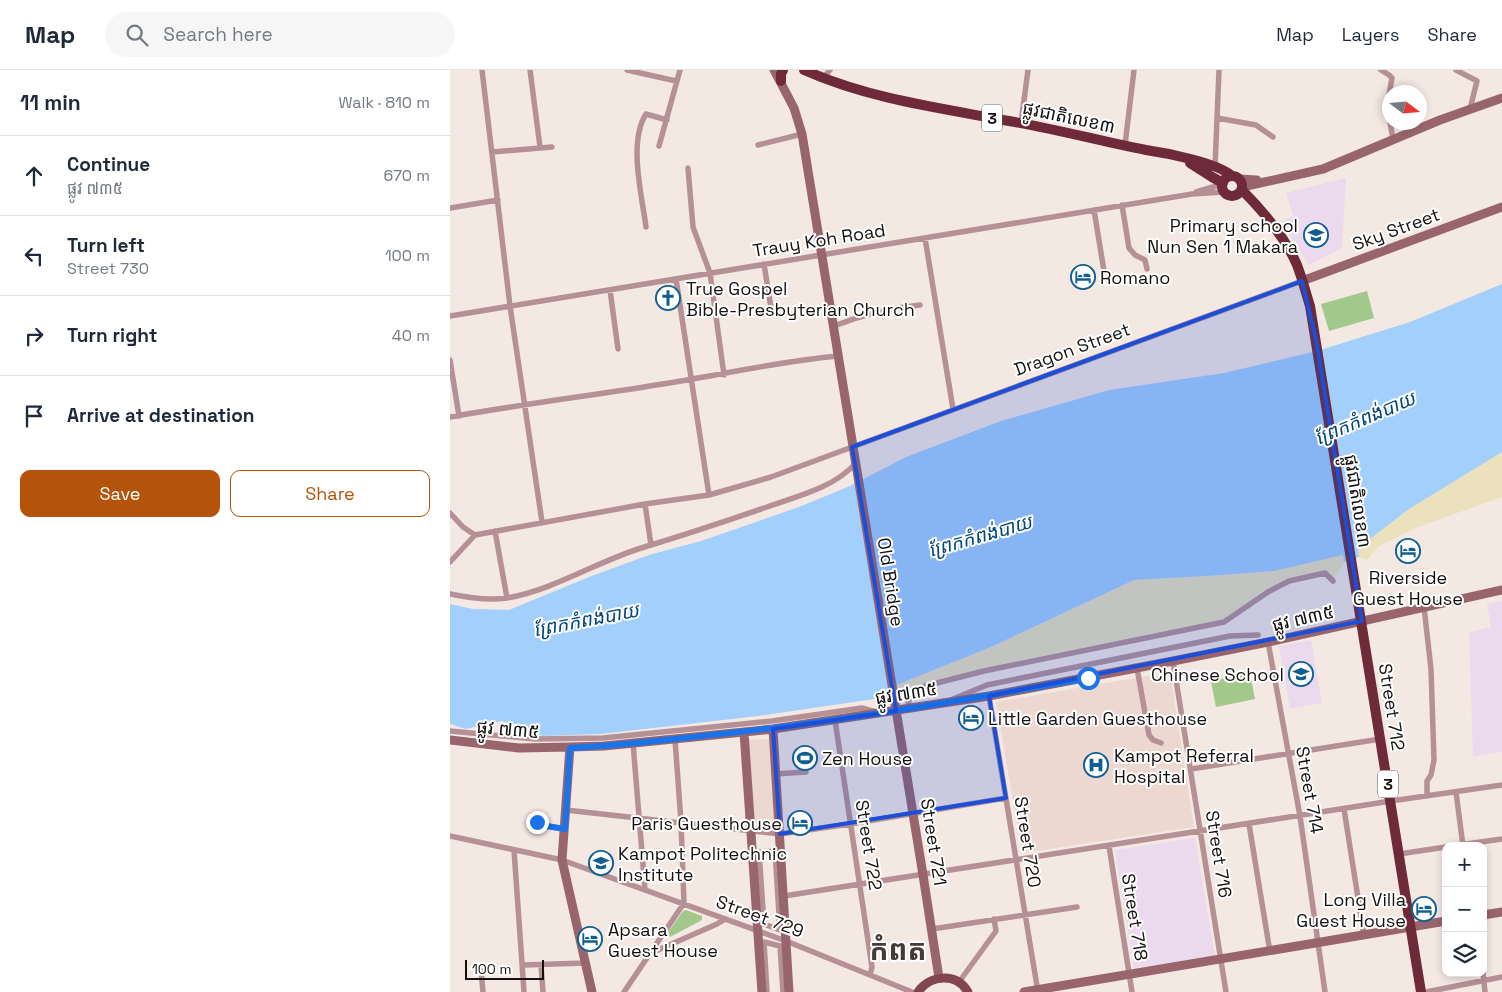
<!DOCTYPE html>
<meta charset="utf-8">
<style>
:root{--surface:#fff;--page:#f6f6f7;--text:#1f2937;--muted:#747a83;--line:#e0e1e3;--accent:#b45309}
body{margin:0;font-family:"Space Grotesk","Noto Sans Khmer",sans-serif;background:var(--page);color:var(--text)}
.controls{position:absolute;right:15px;bottom:15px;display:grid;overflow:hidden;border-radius:10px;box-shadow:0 2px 8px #0003}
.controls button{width:45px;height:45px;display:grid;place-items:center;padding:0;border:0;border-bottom:1px solid var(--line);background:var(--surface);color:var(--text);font:25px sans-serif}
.compass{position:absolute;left:932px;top:15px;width:45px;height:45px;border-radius:50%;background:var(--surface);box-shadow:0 2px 8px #0003;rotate:106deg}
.scale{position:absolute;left:15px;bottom:12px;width:79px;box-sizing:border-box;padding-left:5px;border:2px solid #14100e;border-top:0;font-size:14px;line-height:18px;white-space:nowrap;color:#14100e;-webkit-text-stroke:4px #fff;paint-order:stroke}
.stop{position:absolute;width:15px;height:15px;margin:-11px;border:4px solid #1a73e8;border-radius:50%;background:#fff}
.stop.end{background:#1a73e8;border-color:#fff;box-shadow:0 1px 5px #0008}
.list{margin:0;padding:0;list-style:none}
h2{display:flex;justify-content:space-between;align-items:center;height:65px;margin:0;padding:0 20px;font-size:21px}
h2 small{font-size:16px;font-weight:400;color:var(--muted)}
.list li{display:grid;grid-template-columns:32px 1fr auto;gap:15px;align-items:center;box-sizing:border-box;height:80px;padding:0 20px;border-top:1px solid var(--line)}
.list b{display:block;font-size:19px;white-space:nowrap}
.list p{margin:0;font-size:16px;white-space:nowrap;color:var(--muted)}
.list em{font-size:16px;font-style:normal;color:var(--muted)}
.actions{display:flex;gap:10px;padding:15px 20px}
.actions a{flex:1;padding:11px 0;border:1px solid var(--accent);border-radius:10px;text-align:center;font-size:18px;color:var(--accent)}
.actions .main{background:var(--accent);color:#fff}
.icon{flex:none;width:28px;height:28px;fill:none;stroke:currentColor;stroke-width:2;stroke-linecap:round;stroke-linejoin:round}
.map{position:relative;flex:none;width:1052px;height:922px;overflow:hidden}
header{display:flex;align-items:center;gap:30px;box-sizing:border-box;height:70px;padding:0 25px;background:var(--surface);border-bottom:1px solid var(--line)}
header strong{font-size:24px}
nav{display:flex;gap:28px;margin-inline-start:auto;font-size:18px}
.search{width:350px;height:45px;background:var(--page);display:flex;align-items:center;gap:12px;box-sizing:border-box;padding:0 18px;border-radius:28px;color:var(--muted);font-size:19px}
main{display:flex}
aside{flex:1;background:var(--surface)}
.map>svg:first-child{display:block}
.built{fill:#ecd8d1}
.education{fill:#ebdaed}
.green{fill:#a3c88b}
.sand{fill:#ebe1bc}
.water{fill:#a2cffc}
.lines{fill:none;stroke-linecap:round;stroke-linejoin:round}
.street{stroke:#b59195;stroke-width:5.5}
.secondary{stroke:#98656d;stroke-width:9}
.primary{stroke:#834651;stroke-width:9}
.highway{stroke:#6f2a39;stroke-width:10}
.route{stroke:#1a73e8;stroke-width:6}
.marked{fill:#1d4ed8;fill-opacity:0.2;stroke:#1d4ed8;stroke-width:4;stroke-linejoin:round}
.labels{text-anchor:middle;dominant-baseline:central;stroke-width:4;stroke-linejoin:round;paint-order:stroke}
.shield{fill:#fff;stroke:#5a5856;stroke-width:1}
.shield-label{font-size:16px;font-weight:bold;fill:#14100e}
.street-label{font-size:18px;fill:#14100e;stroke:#fff}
.poi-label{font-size:18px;fill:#14100e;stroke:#fff;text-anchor:start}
.water-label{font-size:19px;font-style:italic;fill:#024778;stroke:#fff}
.town-label{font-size:28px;font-weight:bold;fill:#443a37;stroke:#fff}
</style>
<header>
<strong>Map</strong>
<div class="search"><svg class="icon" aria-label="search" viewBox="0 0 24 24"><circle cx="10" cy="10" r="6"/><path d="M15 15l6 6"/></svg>Search here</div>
<nav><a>Map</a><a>Layers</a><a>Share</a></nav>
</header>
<main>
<aside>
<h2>11 min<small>Walk · 810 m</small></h2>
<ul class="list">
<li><svg class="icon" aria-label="ahead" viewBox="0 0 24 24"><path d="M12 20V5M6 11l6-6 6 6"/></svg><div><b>Continue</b><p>ផ្លូវ ៧៣៥</p></div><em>670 m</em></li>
<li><svg class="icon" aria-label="left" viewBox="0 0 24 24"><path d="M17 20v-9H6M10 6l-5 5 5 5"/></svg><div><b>Turn left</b><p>Street 730</p></div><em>100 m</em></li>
<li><svg class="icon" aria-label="right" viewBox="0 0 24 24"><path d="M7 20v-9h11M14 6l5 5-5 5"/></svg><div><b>Turn right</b></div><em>40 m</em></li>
<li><svg class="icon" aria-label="arrive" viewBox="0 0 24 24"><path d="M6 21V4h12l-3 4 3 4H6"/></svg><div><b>Arrive at destination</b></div></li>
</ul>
<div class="actions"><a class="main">Save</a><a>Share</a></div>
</aside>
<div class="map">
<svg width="1052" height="922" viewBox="0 0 1052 922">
<rect width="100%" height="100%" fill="#f4e8e3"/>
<path class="built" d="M720 602 744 757 572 783 546 632Z
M320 669 325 759 305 758 298 670Z"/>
<path class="education" d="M896 108 892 178 859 195 831 151 843 146 836 123Z
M1052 531V682L1023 686 1019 562 1041 557 1037 534Z
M861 570 872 633 840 639 829 576Z
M745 768 765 886 684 898 665 780Z"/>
<path class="green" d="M917 221 924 248 879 261 871 234Z
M800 603 805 629 766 637 761 611Z
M236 840 252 846V850L220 867 218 864 219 861 233 841Z"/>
<path class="sand" d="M1052 382V427L965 458 928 477 917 490 909 487 908 478 959 439Z
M893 485 894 492 883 511 874 503 839 511 774 552 475 616 460 626 424 629 449 614 541 577 684 510 757 506 824 501Z"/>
<path class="water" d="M1052 214V382L959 439 908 478 909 487 894 492 893 485 824 501 757 506 684 510 541 577 449 614 424 629 308 646 151 664 93 666 65 655 52 651 40 653 16 659 0 654V534L23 539 59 540 139 507 199 485 251 471 349 437 400 416 456 387 551 351 659 320 774 303 867 281 960 252Z"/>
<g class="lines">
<path class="street" d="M32 0 60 236 92 452
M80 0 90 77
M177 0 226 11
M931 0 939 5 942 8 937 36 943 69
M1006 0 1027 11 1020 39
M373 8 380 0
M767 48 806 55 823 67
M571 53 578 0
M308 75 352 64
M675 75 684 0
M209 76 230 0
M42 82 102 77
M765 97 769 0
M238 98 243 157 260 203 274 305
M746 122 773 114
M672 135 679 178 685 185 695 190 697 199
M0 138 48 130
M644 140 654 201
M196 157C192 126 178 72 196 44L217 50
M475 168 503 339
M314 194 321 238
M226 209 259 425
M160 220 168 279
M0 246 742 124 774 122
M384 256C412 245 439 238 470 235
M0 290 9 346
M0 347C73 334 146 325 219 313 275 304 331 291 388 286
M0 443 13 457 25 465 195 434 259 425 321 407 852 211
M45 461 57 528
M201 475C240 463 279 450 317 437 348 426 383 418 405 394
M0 492 25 465
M0 524C19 528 38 531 57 528 108 519 152 488 201 475L195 434
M974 537 981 599 984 690 981 705 977 711V726
M818 572 850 746 875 922
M723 591 776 922
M687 598 699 665 703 670 711 673
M539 626 588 922
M503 629 537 615 780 566 808 565
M457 639 460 626 475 616 534 601 774 552 818 522 839 511 875 503 883 511
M385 650 422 897 420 905
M0 661 85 669 153 668 322 651 412 638 426 642
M183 673 195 819
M741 699 930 669
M325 704 356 702
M1006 722 1013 776
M894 739 914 866
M116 740 330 764 400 754 556 728
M83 745 90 755 115 759
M799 754 820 882
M0 766 112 790 336 871 462 922
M659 776 682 922
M1002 776 1052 769
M64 780 74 922
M325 781 330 860 314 854 309 782Z
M949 784 996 777
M334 826 941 731 1052 715
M482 859 627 837
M201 883 267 854 275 849
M73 895 136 893
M91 895 93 922
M31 900 33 922
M1033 903 1035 922
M509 912 546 861 544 849
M174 922 234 833 231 752 225 669
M317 922 314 872 330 876 333 922
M976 922 1052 907"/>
<path class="secondary" d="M324 0 344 38 352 64 473 805 489 908
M789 109 807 110
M792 117 873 99 990 50 1052 28
M852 211 1052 137
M323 659 339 922
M294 662 312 922
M0 670 69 678 120 677 154 676 323 659 539 626 723 591 818 572 1052 520
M120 677 112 790 142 922
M1033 845 1052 842
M574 922 996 851"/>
<path class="primary" d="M468 922C480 905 506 902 518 922"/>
<path class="highway" d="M354 0C419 29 490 38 559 51 605 59 651 71 696 80 717 83 768 93 782 106
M331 11V4L333 0
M740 93 762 107 773 113
M772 116a10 10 0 1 1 20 0a10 10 0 1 1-20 0Z
M792 120C813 141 835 167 847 195 852 208 856 223 860 236L971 922"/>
</g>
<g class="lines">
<path class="route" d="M87 752 90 755 115 759 120 678C164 676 208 671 252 666 381 653 510 631 638 608"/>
</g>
<path class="marked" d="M852 211 866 269 912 551 539 626 556 728 330 764 323 659 446 641 402 377Z"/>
<defs>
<symbol id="school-ring" viewBox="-11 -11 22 22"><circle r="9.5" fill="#fff" stroke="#115f92" stroke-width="1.5"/><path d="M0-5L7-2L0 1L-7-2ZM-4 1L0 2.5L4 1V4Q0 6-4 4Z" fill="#115f92"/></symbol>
<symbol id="hotel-ring" viewBox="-11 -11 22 22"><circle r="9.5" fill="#fff" stroke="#115f92" stroke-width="1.5"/><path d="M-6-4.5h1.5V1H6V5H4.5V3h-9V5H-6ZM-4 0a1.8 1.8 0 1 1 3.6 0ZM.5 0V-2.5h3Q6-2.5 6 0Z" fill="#115f92"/></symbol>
<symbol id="church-ring" viewBox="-11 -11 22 22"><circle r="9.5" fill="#fff" stroke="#115f92" stroke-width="1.5"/><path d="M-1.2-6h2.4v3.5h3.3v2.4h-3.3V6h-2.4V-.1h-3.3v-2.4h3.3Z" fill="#115f92"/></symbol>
<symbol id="stadium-ring" viewBox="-11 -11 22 22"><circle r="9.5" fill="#fff" stroke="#115f92" stroke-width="1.5"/><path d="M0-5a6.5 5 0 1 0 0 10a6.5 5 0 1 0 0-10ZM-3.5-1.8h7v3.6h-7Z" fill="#115f92"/></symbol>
<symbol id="hospital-ring" viewBox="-11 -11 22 22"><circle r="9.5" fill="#fff" stroke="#115f92" stroke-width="1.5"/><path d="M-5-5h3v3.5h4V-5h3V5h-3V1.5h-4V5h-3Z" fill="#115f92"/></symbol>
<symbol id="university-ring" viewBox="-11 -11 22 22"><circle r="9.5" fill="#fff" stroke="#115f92" stroke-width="1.5"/><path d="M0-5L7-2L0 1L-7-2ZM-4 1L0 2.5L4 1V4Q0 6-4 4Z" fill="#115f92"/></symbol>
</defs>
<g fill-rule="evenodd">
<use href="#school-ring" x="852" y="151" width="28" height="28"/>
<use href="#hotel-ring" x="619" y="193" width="28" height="28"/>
<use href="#church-ring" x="204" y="214" width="28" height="28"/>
<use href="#hotel-ring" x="944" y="467" width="28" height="28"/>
<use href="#school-ring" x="837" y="590" width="28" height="28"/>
<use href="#hotel-ring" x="507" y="634" width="28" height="28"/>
<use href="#stadium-ring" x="341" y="674" width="28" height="28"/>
<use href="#hospital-ring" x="632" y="681" width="28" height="28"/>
<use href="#hotel-ring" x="336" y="739" width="28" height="28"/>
<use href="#university-ring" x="137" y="779" width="28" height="28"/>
<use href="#hotel-ring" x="960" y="825" width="28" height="28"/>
<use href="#hotel-ring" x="126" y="855" width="28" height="28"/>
</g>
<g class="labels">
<g class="shield">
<rect x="532" y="34.5" width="20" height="27" rx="4"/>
<rect x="928" y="700.5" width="20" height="27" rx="4"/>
</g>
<g class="shield-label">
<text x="542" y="48">3</text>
<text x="938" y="714">3</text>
</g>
<g class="street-label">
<text transform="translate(619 47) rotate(12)">ផ្លូវជាតិលេខ៣</text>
<text transform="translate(946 159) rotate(-20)">Sky Street</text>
<text transform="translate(369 170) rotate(-9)">Trauy Koh Road</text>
<text transform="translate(622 279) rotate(-20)">Dragon Street</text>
<text transform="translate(908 431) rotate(81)">ផ្លូវជាតិលេខ៣</text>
<text transform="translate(441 512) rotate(81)">Old Bridge</text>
<text transform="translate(853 548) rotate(-13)">ផ្លូវ ៧៣៥</text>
<text transform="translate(456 623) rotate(-9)">ផ្លូវ ៧៣៥</text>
<text transform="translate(942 637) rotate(81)">Street 712</text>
<text transform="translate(58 659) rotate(5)">ផ្លូវ ៧៣៥</text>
<text transform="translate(860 720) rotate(80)">Street 714</text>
<text transform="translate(484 772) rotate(81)">Street 721</text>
<text transform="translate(578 772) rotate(81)">Street 720</text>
<text transform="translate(419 775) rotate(81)">Street 722</text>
<text transform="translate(769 784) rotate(81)">Street 716</text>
<text transform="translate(310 846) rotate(20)">Street 729</text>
<text transform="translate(685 847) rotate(81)">Street 718</text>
</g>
<g class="poi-label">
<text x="848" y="155" text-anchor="end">Primary school<tspan x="848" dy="21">Nun Sen 1 Makara</tspan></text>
<text x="650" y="207">Romano</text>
<text x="236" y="218">True Gospel<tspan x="236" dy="21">Bible-Presbyterian Church</tspan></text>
<text x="958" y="507" text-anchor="middle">Riverside<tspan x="958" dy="21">Guest House</tspan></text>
<text x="834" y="604" text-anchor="end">Chinese School</text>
<text x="538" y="648">Little Garden Guesthouse</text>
<text x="664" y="685">Kampot Referral<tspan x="664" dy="21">Hospital</tspan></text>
<text x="372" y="688">Zen House</text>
<text x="332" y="753" text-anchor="end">Paris Guesthouse</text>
<text x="168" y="783">Kampot Politechnic<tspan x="168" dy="21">Institute</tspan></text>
<text x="956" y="829" text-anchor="end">Long Villa<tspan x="956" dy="21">Guest House</tspan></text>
<text x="158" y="859">Apsara<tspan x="158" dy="21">Guest House</tspan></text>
</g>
<g class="water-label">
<text transform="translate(915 348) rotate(-23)">ព្រែកកំពង់បាយ</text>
<text transform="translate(530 466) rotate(-16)">ព្រែកកំពង់បាយ</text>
<text transform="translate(136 550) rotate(-11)">ព្រែកកំពង់បាយ</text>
</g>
<g class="town-label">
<text x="448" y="880">កំពត</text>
</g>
</g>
</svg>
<div class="controls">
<button>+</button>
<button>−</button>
<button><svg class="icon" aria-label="layers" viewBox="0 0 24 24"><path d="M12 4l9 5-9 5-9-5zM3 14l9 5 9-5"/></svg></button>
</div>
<svg class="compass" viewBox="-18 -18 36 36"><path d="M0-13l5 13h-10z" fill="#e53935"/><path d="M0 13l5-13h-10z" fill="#747a83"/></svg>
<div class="scale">100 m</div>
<div class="stop" style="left:638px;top:608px"></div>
<div class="stop end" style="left:87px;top:752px"></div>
</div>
</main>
